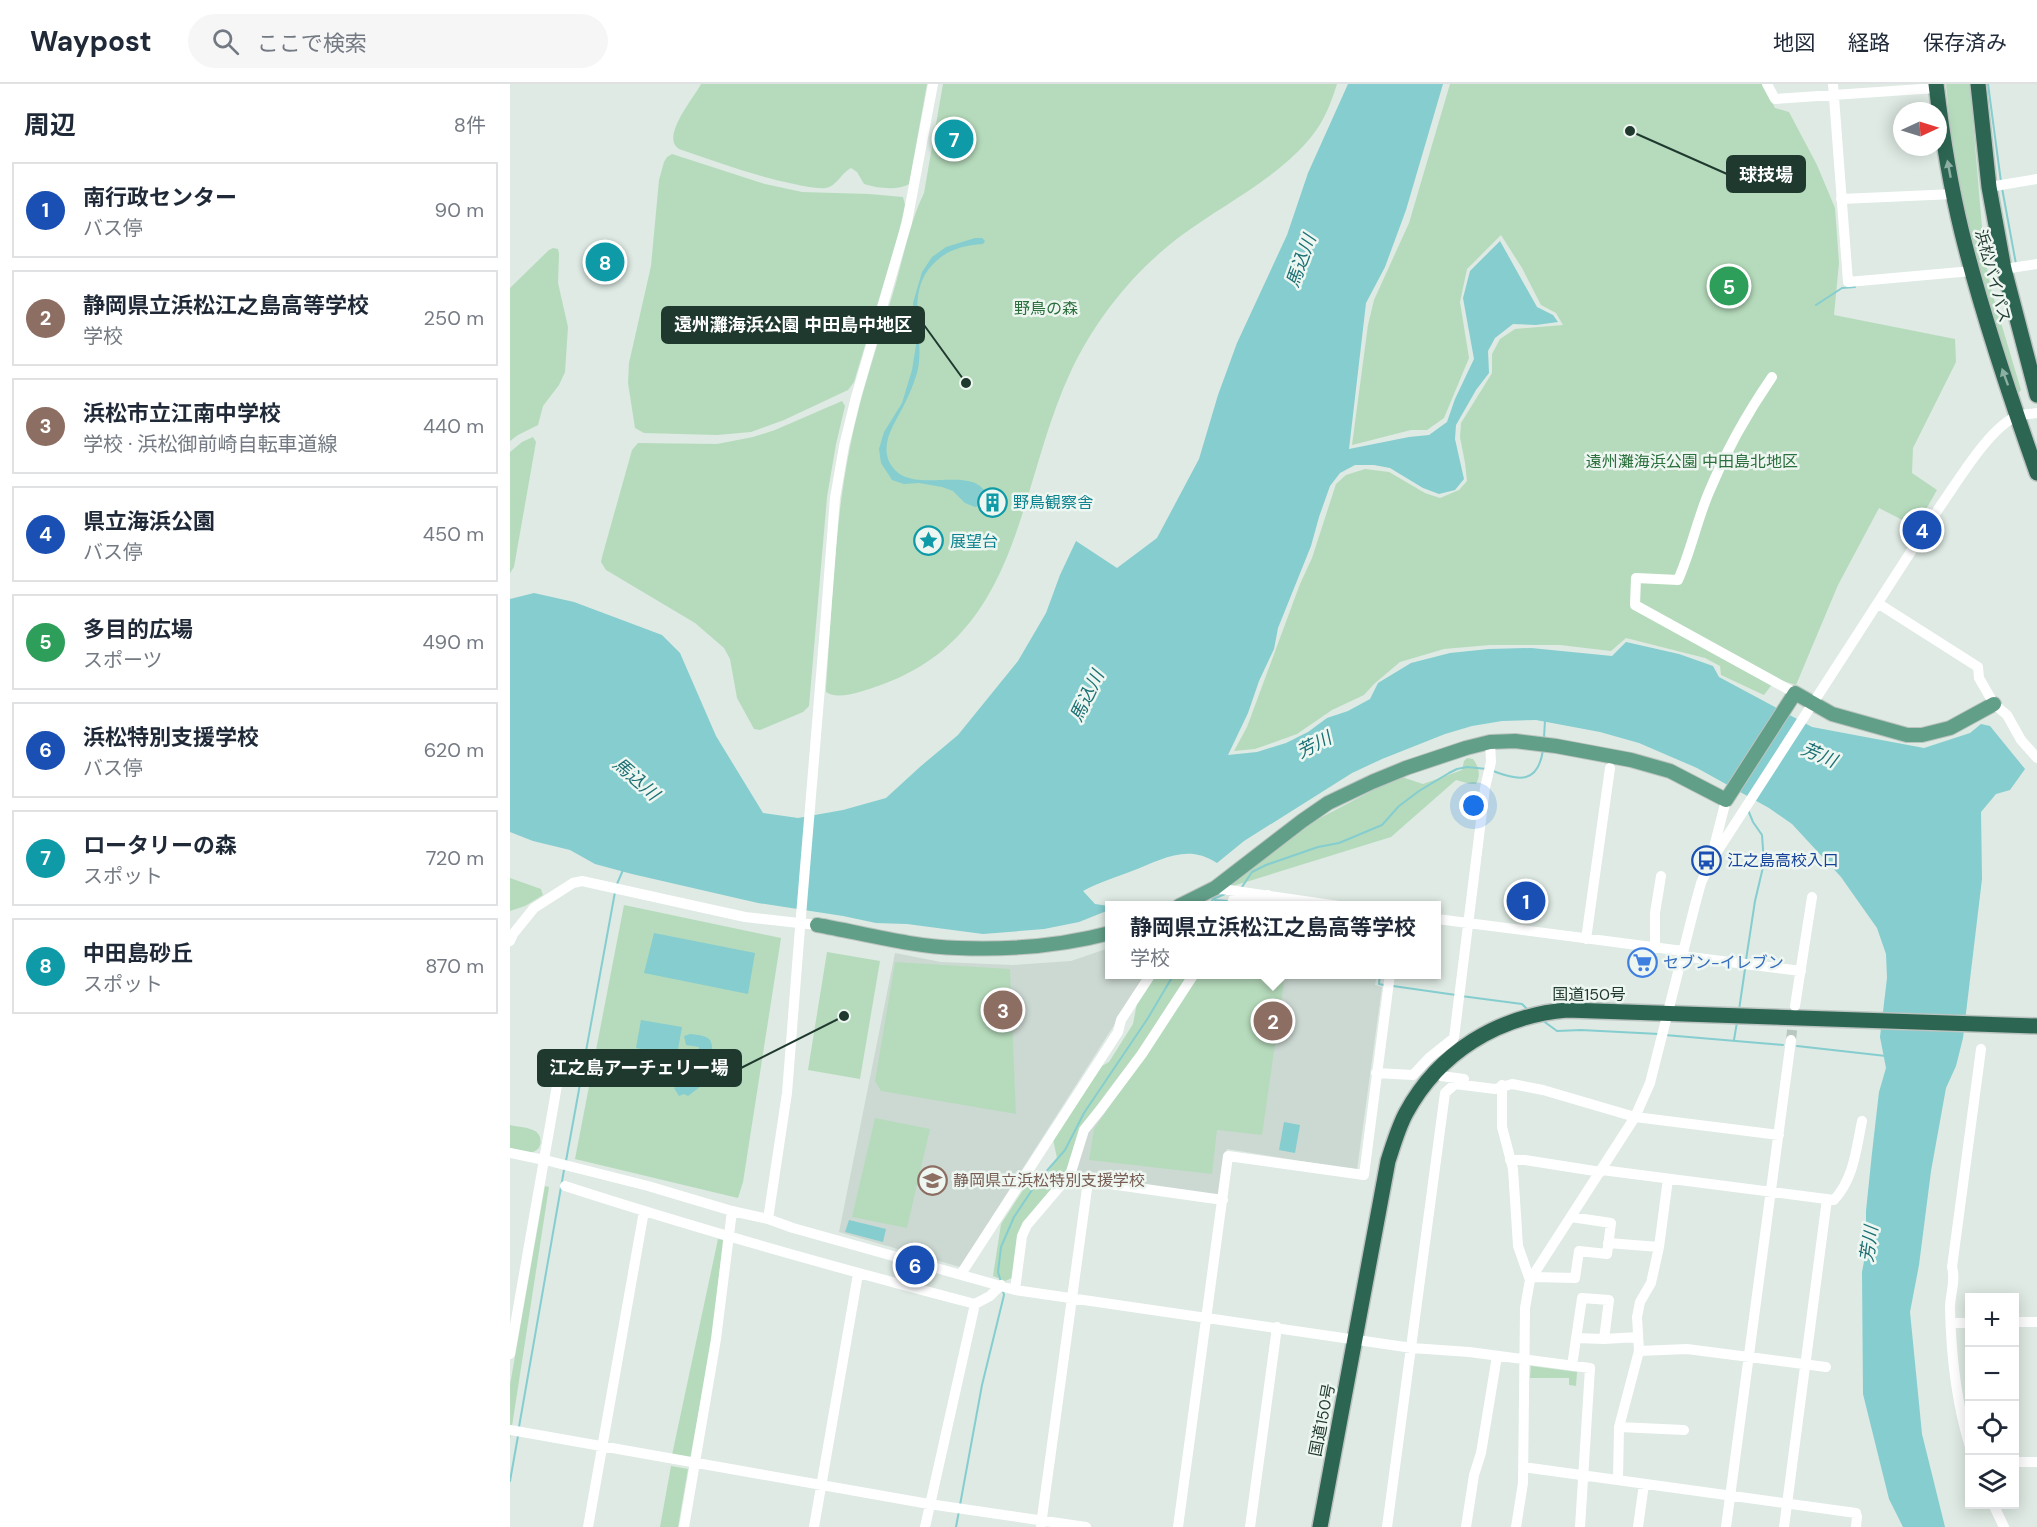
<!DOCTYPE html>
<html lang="ja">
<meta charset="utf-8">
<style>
:root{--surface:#fff;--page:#f6f6f7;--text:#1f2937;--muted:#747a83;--line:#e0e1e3;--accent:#ea580c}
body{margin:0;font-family:"DM Sans","Noto Sans JP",sans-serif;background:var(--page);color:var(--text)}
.controls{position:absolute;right:18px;bottom:18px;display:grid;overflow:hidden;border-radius:0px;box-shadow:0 3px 15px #0003}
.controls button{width:54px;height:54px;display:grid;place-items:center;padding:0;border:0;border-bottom:2px solid var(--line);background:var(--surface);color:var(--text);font:30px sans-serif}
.compass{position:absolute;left:1383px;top:18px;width:54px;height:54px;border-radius:50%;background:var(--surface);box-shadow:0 3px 15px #0003;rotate:86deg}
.you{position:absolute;left:964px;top:722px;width:21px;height:21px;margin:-15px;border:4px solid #fff;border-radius:50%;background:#1a73e8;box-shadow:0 0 0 9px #1a73e833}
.badge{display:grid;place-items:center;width:39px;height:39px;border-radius:50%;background:var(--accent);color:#fff;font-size:20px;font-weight:700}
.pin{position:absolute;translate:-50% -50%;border:3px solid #fff;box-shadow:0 2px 6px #0006}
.popup{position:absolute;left:595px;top:817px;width:336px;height:78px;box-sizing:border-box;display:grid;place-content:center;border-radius:0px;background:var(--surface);filter:drop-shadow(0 2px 4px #0005);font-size:20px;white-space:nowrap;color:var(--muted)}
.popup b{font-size:22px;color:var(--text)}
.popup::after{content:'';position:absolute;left:50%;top:100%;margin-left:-12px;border:12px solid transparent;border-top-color:var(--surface)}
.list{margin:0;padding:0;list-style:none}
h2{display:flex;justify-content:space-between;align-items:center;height:78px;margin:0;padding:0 24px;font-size:26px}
h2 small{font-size:20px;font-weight:400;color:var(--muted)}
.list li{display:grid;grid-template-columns:39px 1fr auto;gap:18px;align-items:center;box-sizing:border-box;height:96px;margin:0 12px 12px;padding:0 12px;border:2px solid var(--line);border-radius:0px}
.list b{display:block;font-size:22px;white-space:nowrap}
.list p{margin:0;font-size:20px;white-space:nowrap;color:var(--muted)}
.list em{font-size:20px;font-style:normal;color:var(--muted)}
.icon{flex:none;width:33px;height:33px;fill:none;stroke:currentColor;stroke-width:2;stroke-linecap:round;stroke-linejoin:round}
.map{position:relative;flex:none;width:1527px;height:1443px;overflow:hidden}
header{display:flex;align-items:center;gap:36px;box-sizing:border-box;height:84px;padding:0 30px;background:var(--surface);border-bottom:2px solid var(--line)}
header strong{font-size:28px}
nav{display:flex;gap:33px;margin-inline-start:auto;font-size:21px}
.search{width:420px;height:54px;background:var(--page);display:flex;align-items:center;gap:15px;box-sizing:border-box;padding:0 21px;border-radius:33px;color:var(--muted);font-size:22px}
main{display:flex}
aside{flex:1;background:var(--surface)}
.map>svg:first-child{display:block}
.built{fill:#ccd9d2}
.green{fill:#b6dbbc}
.water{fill:#85cdcf}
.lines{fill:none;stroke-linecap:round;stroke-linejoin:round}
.stream{stroke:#85cdcf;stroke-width:2}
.minor-tunnel{stroke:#b8c7bf;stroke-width:10;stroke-dasharray:10 5;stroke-linecap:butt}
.major-casing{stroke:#bcc4c1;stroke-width:16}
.highway-casing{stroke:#bcc4c1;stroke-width:18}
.minor{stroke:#fff;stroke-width:10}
.major{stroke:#629f88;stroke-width:14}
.highway{stroke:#2c6552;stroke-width:15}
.minor-bridge{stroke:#fff;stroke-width:10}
.oneway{fill:#8daea2}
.labels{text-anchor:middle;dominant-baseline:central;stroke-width:5;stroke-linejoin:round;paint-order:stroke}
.street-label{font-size:16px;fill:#1f392f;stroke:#eef6f1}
.park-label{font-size:16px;fill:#2a6f3c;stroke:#eef6f1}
.culture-label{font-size:16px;fill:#0d838f;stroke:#eef6f1;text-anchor:start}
.transit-label{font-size:16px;fill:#164399;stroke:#eef6f1;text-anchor:start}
.shop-label{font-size:16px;fill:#366cbe;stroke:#eef6f1;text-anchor:start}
.education-label{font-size:16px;fill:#785e54;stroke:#eef6f1;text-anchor:start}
.water-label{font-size:18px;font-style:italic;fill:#1b7074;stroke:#eef6f1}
.leader{fill:none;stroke:#1f392f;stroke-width:2}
.callout-dot{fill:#1f392f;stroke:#eef6f1;stroke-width:2}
.callout{fill:#1f392f;stroke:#1f392f;stroke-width:2}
.callout-label{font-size:18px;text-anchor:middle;font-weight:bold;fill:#fff}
</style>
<header>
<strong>Waypost</strong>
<div class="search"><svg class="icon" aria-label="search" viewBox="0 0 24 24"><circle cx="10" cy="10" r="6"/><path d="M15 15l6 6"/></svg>ここで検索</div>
<nav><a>地図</a><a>経路</a><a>保存済み</a></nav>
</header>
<main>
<aside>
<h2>周辺<small>8件</small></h2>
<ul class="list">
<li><span class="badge" style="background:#1a4fb4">1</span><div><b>南行政センター</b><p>バス停</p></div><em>90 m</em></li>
<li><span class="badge" style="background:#8d6e63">2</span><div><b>静岡県立浜松江之島高等学校</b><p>学校</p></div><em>250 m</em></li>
<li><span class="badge" style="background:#8d6e63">3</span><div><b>浜松市立江南中学校</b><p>学校 · 浜松御前崎自転車道線</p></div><em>440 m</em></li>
<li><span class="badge" style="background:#1a4fb4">4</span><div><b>県立海浜公園</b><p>バス停</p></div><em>450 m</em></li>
<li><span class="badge" style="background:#2e9e5b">5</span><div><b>多目的広場</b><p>スポーツ</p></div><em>490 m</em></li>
<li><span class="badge" style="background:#1a4fb4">6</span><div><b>浜松特別支援学校</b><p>バス停</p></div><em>620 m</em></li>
<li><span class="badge" style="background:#0f9aa8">7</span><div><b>ロータリーの森</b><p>スポット</p></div><em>720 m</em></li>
<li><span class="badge" style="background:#0f9aa8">8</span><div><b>中田島砂丘</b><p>スポット</p></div><em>870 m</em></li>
</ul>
</aside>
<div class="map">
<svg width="1527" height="1443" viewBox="0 0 1527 1443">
<rect width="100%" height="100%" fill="#deeae3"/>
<path class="built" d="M599 864 600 890 636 891 450 1183 329 1148 385 869 431 878 503 881 561 877Z
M688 891H867L865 901 872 903 847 1086 717 1065 710 1112 565 1091 579 1046Z"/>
<path class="green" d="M191 0H417L399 100C388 107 366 104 354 100L347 88 341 84C331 89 327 102 316 104 306 105 294 102 284 100 245 92 207 78 169 65 150 53 184 14 191 0Z
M433 0H827C822 16 816 32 807 45 776 90 715 119 672 151 625 186 586 234 561 287 506 404 513 552 368 602 356 606 328 617 316 608V604C322 524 324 442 340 363 350 311 368 260 383 209 393 176 399 140 414 109Z
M940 0H1253L1265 24 1279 28 1307 81 1325 124 1329 179 1324 231 1445 255 1446 278 1403 364 1402 389 1427 406 1406 443 1369 424 1328 501 1286 601 1266 595 1254 611 1211 591 1210 582 1195 574 1116 554 1101 567 1050 561H980L934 565 890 578 864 600 854 611 822 626 787 650 745 665 724 667 737 643 790 500 802 474 826 400 836 391 855 385 879 388 915 409 930 414 949 406 957 397 955 379 950 353 951 339 982 289V270L990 255 1005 245 1053 241 1046 229 1031 221 1012 184 991 151 957 185 950 218 959 274 934 334 917 346H901L842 361 858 241 864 216 899 139Z
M1436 0H1460L1474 168 1481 205 1511 306 1508 310C1496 275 1483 240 1473 204 1453 138 1442 69 1436 0Z
M162 70 255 100 292 108 359 110 393 113 395 121 388 152 344 298 338 306 274 336 241 348 207 351 134 349 125 344 118 299 119 279 141 182 149 96 154 78 157 73Z
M43 164 48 165 49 170 48 199 58 243 55 288 49 301 33 322 28 341 8 351 0 357V204L39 166Z
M332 317 335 322 326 360 317 413 299 622 293 628 250 646 244 645 227 614 220 575 214 564 185 539 96 486 91 478 92 473 122 366 128 359 207 360 243 353 265 346Z
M23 353 26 358 4 483 0 489V368L12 358Z
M957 674 963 675C969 683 971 691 966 700H960L946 696 881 753 723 802 720 797 797 741 865 705 892 693 913 700 952 686 954 677Z
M0 794 31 805 33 811 15 822 0 827Z
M114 821 271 854 233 1098 228 1114 65 1075Z
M317 868 370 877 350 995 298 986Z
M385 878 500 885 506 1030 371 1007 365 997Z
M645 891H678L627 968 570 1044 556 1088 509 1149 502 1194 495 1197 483 1192 491 1140 517 1100 535 1093 547 1074 543 1055 592 982 599 978 623 940 627 919Z
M688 891H775L752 1051 707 1046 702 1090 579 1076 584 1045Z
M365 1034 420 1045 397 1144 342 1133Z
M0 1041C8 1043 18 1043 25 1047 32 1051 33 1063 25 1067 18 1071 7 1066 0 1064Z
M35 1102 39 1103 0 1355V1301Z
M208 1155 213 1156 202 1255 180 1375 162 1371Z
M1021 1282 1067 1288 1066 1302 1059 1301V1294H1020Z
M161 1382 178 1385 168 1443H150Z"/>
<path class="water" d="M838 0H933L896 126 875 183 856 219 839 365 899 353 919 351 937 338 945 315 964 275 953 214 960 187 990 157 1027 223 1043 231 1048 238 1026 241 1003 240 985 254 978 267 979 289 966 306 946 341 945 355 954 395 945 406 929 410 913 404 880 384 864 381H845L830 389 820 402 809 433 801 462 768 544 764 565 749 597 738 629 718 671 747 668 776 659 798 648 817 634 838 627 860 615 868 599 901 579 940 569 979 565 1021 564 1102 572 1116 558 1169 570 1203 582 1209 593 1302 643 1414 664 1460 649 1471 640 1480 642 1515 685 1500 706 1486 710 1471 728 1472 795 1453 954 1446 982 1436 1004 1421 1087 1409 1181 1400 1228 1412 1350 1435 1443H1393L1379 1415 1353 1310 1352 1188 1356 1167V1127L1362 1069 1369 1008 1376 984 1370 953 1377 894 1376 870 1367 844 1350 820 1331 793 1282 740 1259 724 1187 684 1129 659 1090 648 1026 636 992 637 962 642 935 650 872 675 842 689 734 757 707 779C677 759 651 776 622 787 604 794 590 798 573 807L585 820 599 822V826L569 838 534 845 473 850 397 840 366 839 333 832 248 819 122 790 85 780 60 766 23 757 0 748V515L24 509 64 518 152 551 170 569 206 652 253 729 288 734 333 726 376 714 411 682 448 651 508 577 536 529 550 491 566 457 607 484 647 454 689 375 708 311 727 259 777 151 798 89Z
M465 154H472L475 157 473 160C449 162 433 167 418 186 396 217 416 255 407 289 404 299 400 309 395 319 386 338 368 360 381 381 401 413 460 380 476 409L474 420 465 423 455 419 443 407 432 403 409 399 394 400 382 396 371 379 369 365 374 348 392 319 402 286 406 261 403 219 412 188 422 173 436 163Z
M144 849 245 869 238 910 134 889Z
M131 936 172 943 167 971 126 964Z
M180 950C197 952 204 952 202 972L195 977 187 975 189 963 176 961 174 952Z
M177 978 196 991 195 999 178 1012 174 1010 169 1012 164 1004 175 997 171 986 172 979Z
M774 1038 790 1041 785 1069 769 1066Z
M339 1136 376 1145 373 1158 335 1148Z"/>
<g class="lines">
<path class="stream" d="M1478 0 1491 98
M1492 104 1506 180
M1306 221 1332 204 1345 203
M1034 654 1035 636
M983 687C1009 697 1028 700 1033 666
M107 800 113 786
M732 803 742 788 756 781 808 763 829 759 872 741 889 722 909 707 939 689 947 685 957 683 977 685
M705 816 718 817
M700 822 703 815 715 810
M1236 876 1245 817 1254 779 1252 751 1243 738 1238 726
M870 890 869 900 874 901
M883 902 946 911
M951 912 1012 920 1018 926
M1229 926 1235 885
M1032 936 1047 947 1071 946 1149 950
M1155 951 1273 961
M1224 956 1227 938
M1287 962 1376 972
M56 1077 105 808
M491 1198 488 1188 491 1163 504 1133 528 1097 555 1066 574 1029 638 934 664 890
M9 1343 54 1086
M0 1397 8 1352
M450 1421 472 1301 494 1211 493 1207
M446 1443 449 1427"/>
<path class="minor-tunnel" d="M1281 956 1284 929"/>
<defs>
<path id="major" d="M669 822 705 804 792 737 818 719 862 698 896 684 956 664 980 658 1005 657 1046 662 1121 676 1160 687 1216 716 1285 609 1322 630 1397 651H1412L1440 644 1484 620
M307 841C352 849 403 863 448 864 499 866 551 862 600 849"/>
<path id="highway" d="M1426 0C1432 50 1440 100 1452 149 1472 230 1499 310 1527 389
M1468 0 1479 103 1494 185 1527 311
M810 1443 878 1077C883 1062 888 1044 896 1029 929 968 988 932 1057 926L1527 942"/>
</defs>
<use href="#major" class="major-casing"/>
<use href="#highway" class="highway-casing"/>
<path class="minor" d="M1257 0 1265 15 1426 4
M1323 0 1338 198 1462 187
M1479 103 1527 95
M1331 115 1444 110
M1494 185 1527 180
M1262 293C1238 328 1215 369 1199 408 1187 436 1181 467 1168 496L1126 494 1125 521 1285 609
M1369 520 1468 583 1469 594 1484 620 1497 631 1511 656 1527 674
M315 543 325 414 334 362 346 313 397 138 423 0
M1202 771 1216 716
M705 804 829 822
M721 822 724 814 753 818 758 811
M927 835 1173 867
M1076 855 1100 684
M0 857 3 850 24 824 63 799 72 797 235 833 307 841
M1145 864V829L1151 792
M1172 872 1291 887
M1285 922 1302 813
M866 989 903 991 919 974 944 954 975 704 981 678 980 658
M931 992 954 995
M992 1001V1043L1003 1085 1008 1162 1020 1196
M0 1069 39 1077 138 1102 222 1127 258 1135 283 1144 505 1206 902 1264 959 1268 1080 1284 1070 1443
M1000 1076H1015L1091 1088
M1092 1086 1324 1116C1344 1094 1346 1066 1352 1037
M557 1094 561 1088 574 1046 591 1025 632 970 684 890
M55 1102C191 1146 327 1184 465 1220
M258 1135 277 1009 289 856
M1098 1159 1149 1163
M451 1190 608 948 611 936 641 890
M1023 1193 1065 1194 1069 1167 1097 1170 1101 1139 1061 1133
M505 1206 512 1152 517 1141 557 1094 713 1116
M1504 1238H1527
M1441 1239H1460
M1066 1254 1094 1255 1128 1253
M1129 1267 1177 1265 1316 1283
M0 1270 49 990
M1062 1282 1072 1214 1099 1216 1094 1255
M1109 1343 1174 1346
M0 1346 419 1420 576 1443
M1460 1363C1446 1318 1441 1272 1440 1224 1440 1210 1446 1197 1442 1183L1471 965
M1504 1378H1527
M1013 1383 1346 1429 1347 1433 1346 1443
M1108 1396 1109 1343 1129 1267 1127 1233 1130 1218 1141 1199 1149 1163 1158 1095
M1483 1420 1494 1443
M531 1441 578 1097
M78 1443 134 1127
M174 1443 206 1255 222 1127
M304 1443 348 1190
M415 1443 465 1220 480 1212 491 1201
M668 1443 718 1072 854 1091 880 890
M740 1443 767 1243
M877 1443 935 1009 945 1000 985 1005 1002 1000 1033 1006 1125 1033 1269 1051
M956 1443 964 1391 971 1369 987 1272
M1006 1443 1013 1399 1015 1224 1020 1196 1125 1033 1140 999 1185 821 1191 799 1201 777 1431 421C1448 397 1481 341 1508 332 1514 330 1521 330 1527 329
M1128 1443 1134 1400
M1216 1443 1281 956
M1274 1443 1317 1115"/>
<use href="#major" class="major"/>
<use href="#highway" class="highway"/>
<path class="minor-bridge" d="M289 856 315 543"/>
</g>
<defs><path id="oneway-solid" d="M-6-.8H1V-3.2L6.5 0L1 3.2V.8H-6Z" transform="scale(1.5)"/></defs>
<g class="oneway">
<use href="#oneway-solid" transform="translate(1439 85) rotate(-101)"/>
<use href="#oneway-solid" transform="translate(1495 293) rotate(-110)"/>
</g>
<defs>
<symbol id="building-ring" viewBox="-11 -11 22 22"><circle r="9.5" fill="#eef6f1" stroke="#0f9aa8" stroke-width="1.5"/><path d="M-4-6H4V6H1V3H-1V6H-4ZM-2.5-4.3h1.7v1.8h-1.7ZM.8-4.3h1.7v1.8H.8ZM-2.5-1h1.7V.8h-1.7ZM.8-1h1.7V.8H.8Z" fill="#0f9aa8"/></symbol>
<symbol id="sight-ring" viewBox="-11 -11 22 22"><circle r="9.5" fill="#eef6f1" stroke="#0f9aa8" stroke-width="1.5"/><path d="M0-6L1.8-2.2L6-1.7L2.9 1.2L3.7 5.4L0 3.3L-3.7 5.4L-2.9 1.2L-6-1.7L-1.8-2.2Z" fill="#0f9aa8"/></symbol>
<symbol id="bus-ring" viewBox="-11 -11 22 22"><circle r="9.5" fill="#eef6f1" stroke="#1a4fb4" stroke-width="1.5"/><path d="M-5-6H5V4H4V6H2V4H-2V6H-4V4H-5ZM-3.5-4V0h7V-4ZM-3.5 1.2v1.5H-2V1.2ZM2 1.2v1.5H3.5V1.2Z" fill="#1a4fb4"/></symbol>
<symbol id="supermarket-ring" viewBox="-11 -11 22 22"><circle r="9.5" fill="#eef6f1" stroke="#3f7fe0" stroke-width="1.5"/><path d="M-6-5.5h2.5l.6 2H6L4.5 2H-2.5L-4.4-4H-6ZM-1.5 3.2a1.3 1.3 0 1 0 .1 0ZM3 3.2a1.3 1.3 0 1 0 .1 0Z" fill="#3f7fe0"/></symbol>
<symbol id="school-ring" viewBox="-11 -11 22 22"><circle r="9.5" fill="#eef6f1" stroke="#8d6e63" stroke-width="1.5"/><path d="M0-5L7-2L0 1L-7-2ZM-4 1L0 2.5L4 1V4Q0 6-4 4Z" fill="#8d6e63"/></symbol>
</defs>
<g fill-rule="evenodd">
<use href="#building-ring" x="466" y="402" width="33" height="33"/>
<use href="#sight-ring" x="402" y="440" width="33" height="33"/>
<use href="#bus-ring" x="1180" y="760" width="33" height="33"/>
<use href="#supermarket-ring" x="1116" y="862" width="33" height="33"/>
<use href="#school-ring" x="406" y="1080" width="33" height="33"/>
</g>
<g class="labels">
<g class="street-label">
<text transform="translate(1483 192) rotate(75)">浜松バイパス</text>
<text x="1079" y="910">国道150号</text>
<text transform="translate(812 1336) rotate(-79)">国道150号</text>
</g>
<g class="park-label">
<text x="536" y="224">野鳥の森</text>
<text x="1182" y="377">遠州灘海浜公園 中田島北地区</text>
</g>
<g class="culture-label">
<text x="503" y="418">野鳥観察舎</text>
<text x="440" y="457">展望台</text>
</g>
<g class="transit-label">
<text x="1217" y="776">江之島高校入口</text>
</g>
<g class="shop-label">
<text x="1153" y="878">セブン-イレブン</text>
</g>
<g class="education-label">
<text x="443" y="1096">静岡県立浜松特別支援学校</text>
</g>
<g class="water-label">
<text transform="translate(791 177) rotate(-70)">馬込川</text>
<text transform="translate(577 612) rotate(-64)">馬込川</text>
<text transform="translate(804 661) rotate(-27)">芳川</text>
<text transform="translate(1309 671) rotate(23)">芳川</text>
<text transform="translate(126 695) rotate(41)">馬込川</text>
<text transform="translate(1359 1160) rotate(-82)">芳川</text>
</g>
</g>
<path class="leader" d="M1120 47L1217 90M456 299L414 241M334 932L231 984"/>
<g class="callout-dot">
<circle cx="1120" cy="47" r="6"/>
<circle cx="456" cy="299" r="6"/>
<circle cx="334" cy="932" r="6"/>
</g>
<g class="callout">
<rect x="1217" y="72" width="78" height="36" rx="6"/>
<rect x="152" y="223" width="262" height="36" rx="6"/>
<rect x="28" y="966" width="203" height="36" rx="6"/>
</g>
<g class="callout-label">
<text x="1256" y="97">球技場</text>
<text x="283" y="247">遠州灘海浜公園 中田島中地区</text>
<text x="129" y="990">江之島アーチェリー場</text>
</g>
</svg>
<div class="controls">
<button>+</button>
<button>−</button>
<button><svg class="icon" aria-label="locate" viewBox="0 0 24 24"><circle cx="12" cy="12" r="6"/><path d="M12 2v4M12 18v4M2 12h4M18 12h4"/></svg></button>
<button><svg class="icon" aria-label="layers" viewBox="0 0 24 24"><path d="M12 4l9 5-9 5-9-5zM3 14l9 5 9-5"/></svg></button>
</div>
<svg class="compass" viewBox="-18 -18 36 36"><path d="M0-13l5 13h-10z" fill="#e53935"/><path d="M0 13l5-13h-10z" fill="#747a83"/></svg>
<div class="you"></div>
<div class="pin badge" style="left:1016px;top:817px;background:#1a4fb4">1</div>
<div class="pin badge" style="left:763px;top:937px;background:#8d6e63">2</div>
<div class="popup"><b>静岡県立浜松江之島高等学校</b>学校</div>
<div class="pin badge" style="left:493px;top:926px;background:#8d6e63">3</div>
<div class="pin badge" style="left:1412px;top:446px;background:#1a4fb4">4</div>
<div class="pin badge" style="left:1219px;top:202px;background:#2e9e5b">5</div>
<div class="pin badge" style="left:405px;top:1181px;background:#1a4fb4">6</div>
<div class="pin badge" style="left:444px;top:55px;background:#0f9aa8">7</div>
<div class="pin badge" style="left:95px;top:178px;background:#0f9aa8">8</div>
</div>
</main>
